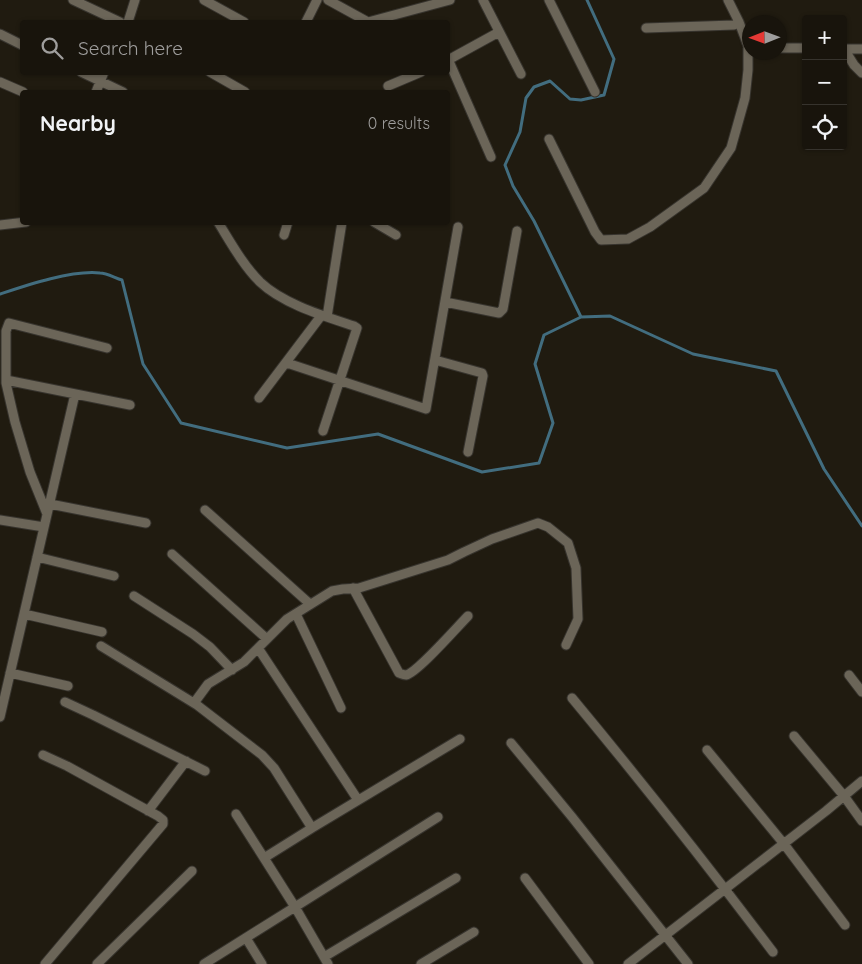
<!DOCTYPE html>
<meta charset="utf-8">
<style>
:root{--surface:#18140c;--page:#25211a;--text:#f1f3f6;--muted:#9f9e9d;--line:#36332d}
body{margin:0;font-family:Quicksand,sans-serif;background:var(--page);color:var(--text)}
.controls{position:absolute;right:15px;top:15px;display:grid;overflow:hidden;border-radius:5px;box-shadow:0 1px 4px #0004}
.controls button{width:45px;height:45px;display:grid;place-items:center;padding:0;border:0;border-bottom:1px solid var(--line);background:var(--surface);color:var(--text);font:25px sans-serif}
.compass{position:absolute;left:742px;top:15px;width:45px;height:45px;border-radius:50%;background:var(--surface);box-shadow:0 1px 4px #0004;rotate:269deg}
.list{margin:0;padding:0;list-style:none}
h2{display:flex;justify-content:space-between;align-items:center;height:65px;margin:0;padding:0 20px;font-size:21px}
h2 small{font-size:16px;font-weight:400;color:var(--muted)}
.icon{flex:none;width:28px;height:28px;fill:none;stroke:currentColor;stroke-width:2;stroke-linecap:round;stroke-linejoin:round}
.map{position:relative;flex:none;width:862px;height:964px;overflow:hidden}
.search{position:absolute;background:var(--surface);box-shadow:0 1px 4px #0004;left:20px;top:20px;width:430px;height:55px;display:flex;align-items:center;gap:12px;box-sizing:border-box;padding:0 18px;border-radius:5px;color:var(--muted);font-size:19px}
.panel{position:absolute;background:var(--surface);box-shadow:0 1px 4px #0004;left:20px;top:90px;width:430px;height:135px;border-radius:5px}
.map>svg:first-child{display:block}
.lines{fill:none;stroke-linecap:round;stroke-linejoin:round}
.stream{stroke:#426d7f;stroke-width:3}
.street-casing{stroke:#37342e;stroke-width:11}
.street{stroke:#6b6558;stroke-width:9}
</style>
<div class="map">
<svg width="862" height="964" viewBox="0 0 862 964">
<rect width="100%" height="100%" fill="#201b10"/>
<g class="lines">
<path class="stream" d="M0 294C27 285 71 270 100 273 107 273 115 278 122 280L143 364 181 423 287 448 378 434 482 472 539 463 553 423 535 364 544 335 581 317 610 316 693 354 776 371 824 469 862 526
M581 317 534 221 513 186 505 165 520 132 526 98 534 87 550 81 570 99 581 100 604 95 614 59 587 0"/>
<defs>
<path id="street" d="M73 0 120 22
M204 0 244 22
M328 0 368 22 450 0
M483 0 521 74
M549 0 595 92
M128 22 135 0
M306 22 317 0
M646 28 734 25 739 22
M0 34 22 45
M780 48H806
M843 49H862
M844 49 854 65 862 73
M448 59 491 157
M448 60 499 32
M81 72 123 92
M210 72 245 92
M0 82 23 92
M388 86 421 72
M96 92 104 72
M549 139 595 232 601 240 628 239 650 227 704 188 731 148 745 98 748 70V46L739 22 728 0
M218 222C231 243 243 265 260 282 283 304 324 316 354 326L357 328 323 431
M374 222 396 235
M0 225 26 222
M284 235 288 222
M445 302 499 313 503 309 517 231
M327 317 342 222
M435 360 482 373 483 376 468 452
M285 364H290L426 409 458 227
M6 380 130 405
M259 398 321 316
M50 504 146 523
M205 510 310 604
M47 514 30 472 15 422 6 383V331L9 323 107 348
M0 520 44 527
M172 554 267 639
M37 557 114 576
M353 588 399 673C402 674 403 675 406 675 417 673 458 626 468 616
M134 596 193 634 210 647 232 670
M24 614 102 632
M296 614 341 708
M101 646 197 705 262 755 274 768 312 828 264 858 295 907 204 964
M258 648 358 800
M10 673 68 686
M849 675 862 692
M572 698C641 781 708 866 773 952
M65 702 93 715 205 771
M194 703 208 684 244 662 287 619 332 591 343 589 359 588 448 560 464 552 492 539 538 523 548 527 568 543 576 568 578 619 566 645
M0 717 75 394
M794 736 844 796 862 821
M511 743 572 817 688 964
M707 750 784 844 845 925
M43 755 67 766 158 816 163 820V824L45 964
M148 811 186 761
M236 814 264 858
M312 828 460 739
M525 878 589 964
M246 938 262 964
M324 957 456 878
M97 964 192 871
M328 964 295 907 438 817
M421 964 474 932
M628 964 826 811 862 781"/>
</defs>
<use href="#street" class="street-casing"/>
<use href="#street" class="street"/>
</g>
</svg>
<div class="controls">
<button>+</button>
<button>−</button>
<button><svg class="icon" aria-label="locate" viewBox="0 0 24 24"><circle cx="12" cy="12" r="6"/><path d="M12 2v4M12 18v4M2 12h4M18 12h4"/></svg></button>
</div>
<svg class="compass" viewBox="-18 -18 36 36"><path d="M0-13l5 13h-10z" fill="#e53935"/><path d="M0 13l5-13h-10z" fill="#9f9e9d"/></svg>
<div class="search"><svg class="icon" aria-label="search" viewBox="0 0 24 24"><circle cx="10" cy="10" r="6"/><path d="M15 15l6 6"/></svg>Search here</div>
<section class="panel">
<h2>Nearby<small>0 results</small></h2>
<ul class="list">
</ul>
</section>
</div>
